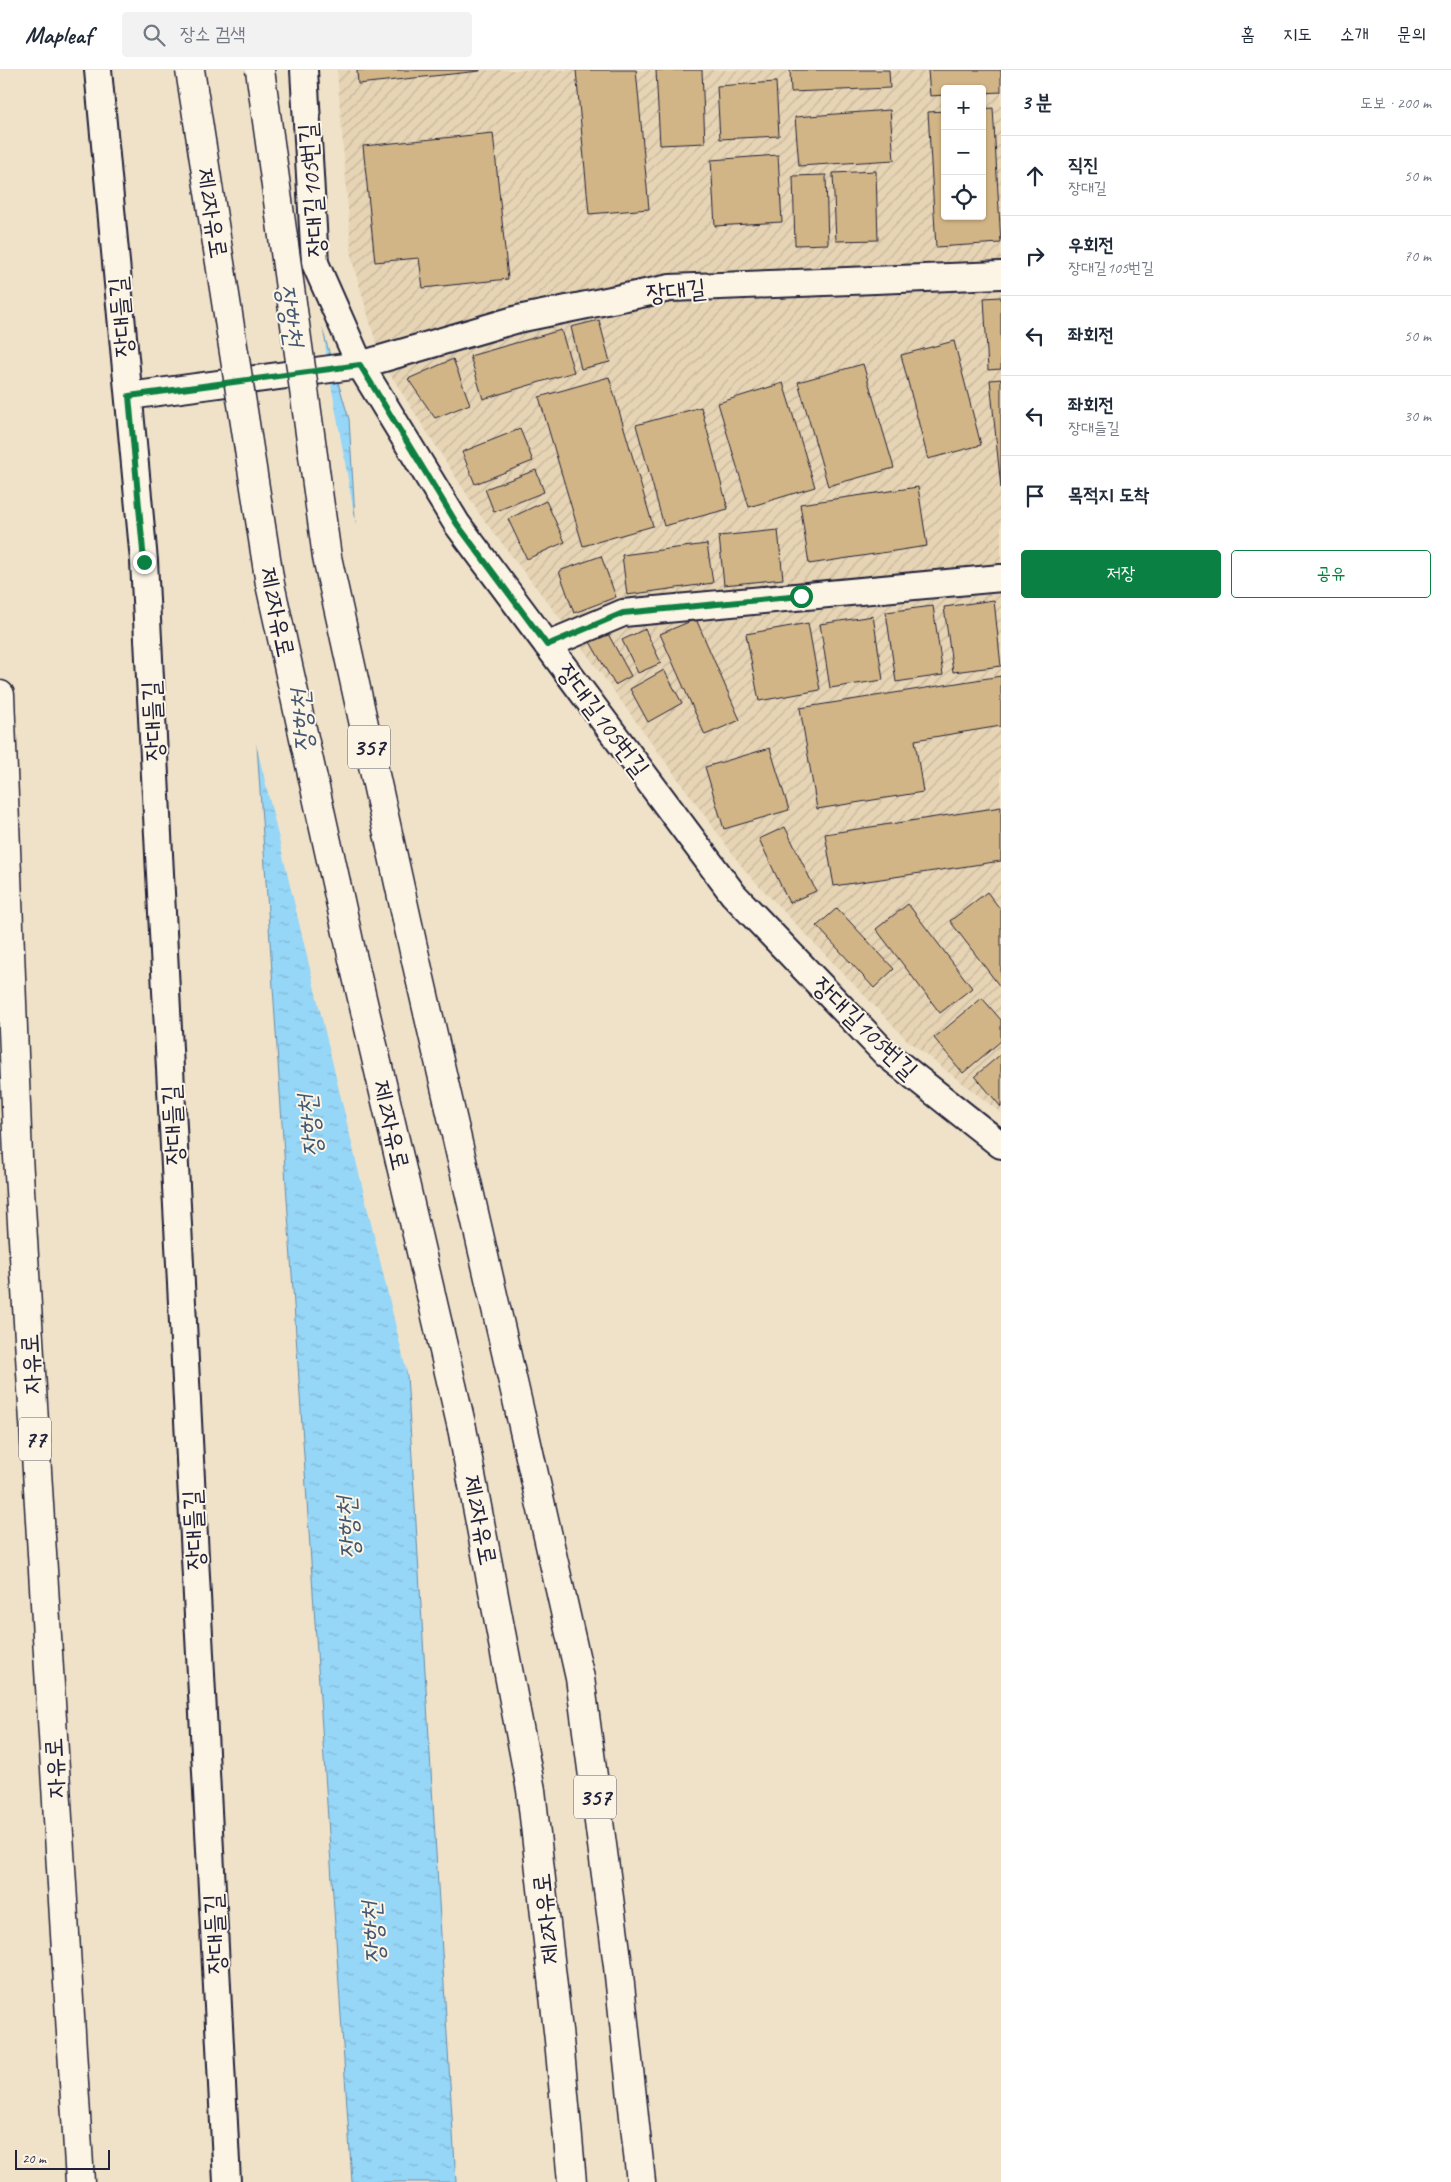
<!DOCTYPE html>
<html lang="ko">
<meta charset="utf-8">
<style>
:root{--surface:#fff;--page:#f2f2f3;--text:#1f2937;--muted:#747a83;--line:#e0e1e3;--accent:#0b8043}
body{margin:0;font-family:Caveat,"Poor Story",sans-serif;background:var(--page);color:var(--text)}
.controls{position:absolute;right:15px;top:15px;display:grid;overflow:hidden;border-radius:5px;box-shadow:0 1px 4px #0004}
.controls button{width:45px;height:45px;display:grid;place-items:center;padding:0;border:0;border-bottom:1px solid var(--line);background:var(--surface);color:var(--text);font:25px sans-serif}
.scale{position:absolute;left:15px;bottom:12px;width:95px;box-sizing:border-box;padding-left:5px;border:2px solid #22223b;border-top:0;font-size:14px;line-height:18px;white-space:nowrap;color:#22223b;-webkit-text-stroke:4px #fcf5e5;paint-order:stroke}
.stop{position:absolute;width:15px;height:15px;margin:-11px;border:4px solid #0b8043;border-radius:50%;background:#fff}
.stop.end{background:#0b8043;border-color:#fff;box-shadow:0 1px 5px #0008}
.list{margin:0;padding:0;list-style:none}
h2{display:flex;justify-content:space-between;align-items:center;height:65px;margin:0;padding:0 20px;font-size:21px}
h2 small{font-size:16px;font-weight:400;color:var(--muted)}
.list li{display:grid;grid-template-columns:32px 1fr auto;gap:15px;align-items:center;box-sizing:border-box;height:80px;padding:0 20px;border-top:1px solid var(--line)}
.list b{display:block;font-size:19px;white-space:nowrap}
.list p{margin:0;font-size:16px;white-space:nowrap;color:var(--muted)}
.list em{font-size:16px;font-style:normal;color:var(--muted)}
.actions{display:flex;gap:10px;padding:15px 20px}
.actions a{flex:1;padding:11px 0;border:1px solid var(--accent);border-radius:5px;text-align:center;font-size:18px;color:var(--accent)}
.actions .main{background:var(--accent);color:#fff}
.icon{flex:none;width:28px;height:28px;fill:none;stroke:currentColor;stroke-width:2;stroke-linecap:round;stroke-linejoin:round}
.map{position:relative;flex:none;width:1001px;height:2112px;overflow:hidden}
header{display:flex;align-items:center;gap:30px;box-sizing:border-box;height:70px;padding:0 25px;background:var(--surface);border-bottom:1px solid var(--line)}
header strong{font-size:24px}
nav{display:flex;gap:28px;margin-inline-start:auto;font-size:18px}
.search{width:350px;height:45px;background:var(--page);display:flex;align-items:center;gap:12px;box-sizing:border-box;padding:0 18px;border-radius:5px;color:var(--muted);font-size:19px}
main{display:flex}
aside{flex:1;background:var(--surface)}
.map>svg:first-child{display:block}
.industrial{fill:url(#industrial-furrows);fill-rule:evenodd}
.water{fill:url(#water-ripples);stroke:#688eac}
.pier{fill:#efe2c8}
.building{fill:#d2b586;stroke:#22223b}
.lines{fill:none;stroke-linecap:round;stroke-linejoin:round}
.minor-casing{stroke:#22223b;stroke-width:30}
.trunk-casing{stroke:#22223b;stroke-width:31}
.minor{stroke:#fcf5e5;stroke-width:26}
.trunk{stroke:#fcf5e5;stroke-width:28}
.trunk-bridge-casing{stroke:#22223b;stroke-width:31;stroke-linecap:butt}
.trunk-bridge{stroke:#fcf5e5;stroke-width:28}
.route{stroke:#0b8043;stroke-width:6}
.labels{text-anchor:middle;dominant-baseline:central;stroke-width:4;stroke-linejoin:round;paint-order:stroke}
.shield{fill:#fcf5e5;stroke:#63616e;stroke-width:1}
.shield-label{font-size:24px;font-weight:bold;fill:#22223b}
.street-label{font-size:25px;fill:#22223b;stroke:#fcf5e5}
.water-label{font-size:26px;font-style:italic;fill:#455873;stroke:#fcf5e5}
</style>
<header>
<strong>Mapleaf</strong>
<div class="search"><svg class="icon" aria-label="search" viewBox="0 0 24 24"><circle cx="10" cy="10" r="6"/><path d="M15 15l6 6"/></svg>장소 검색</div>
<nav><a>홈</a><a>지도</a><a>소개</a><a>문의</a></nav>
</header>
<main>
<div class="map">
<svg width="1001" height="2112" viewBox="0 0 1001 2112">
<defs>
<pattern id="industrial-furrows" width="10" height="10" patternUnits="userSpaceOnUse" patternTransform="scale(1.25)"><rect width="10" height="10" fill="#e6d4b4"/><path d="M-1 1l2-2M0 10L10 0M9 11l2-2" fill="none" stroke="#c5b69c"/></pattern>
<pattern id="water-ripples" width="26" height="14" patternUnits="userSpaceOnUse" patternTransform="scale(1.25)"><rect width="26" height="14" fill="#96d6f7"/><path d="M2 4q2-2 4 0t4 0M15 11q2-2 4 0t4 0" fill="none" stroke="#81b7d5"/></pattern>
</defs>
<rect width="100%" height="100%" fill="#efe2c8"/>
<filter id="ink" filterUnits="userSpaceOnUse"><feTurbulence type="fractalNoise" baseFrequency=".02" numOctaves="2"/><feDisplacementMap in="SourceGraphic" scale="10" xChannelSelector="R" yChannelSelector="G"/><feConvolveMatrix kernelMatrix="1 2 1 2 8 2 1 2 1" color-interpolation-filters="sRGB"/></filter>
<g filter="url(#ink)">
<path class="industrial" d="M337 0H1001V1043L907 970 746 802 572 564 480 445 381 290 352 190ZM945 19H982V146H945Z"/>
<path class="water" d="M297 143 307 208 349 349 456 2112H352L235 342Z"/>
<path class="pier" d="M207 0H290L299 143 309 208 321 248 331 314 359 471 411 1320 253 661 232 342 223 143Z"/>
<path class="building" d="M357 0H480V1L358 14Z
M576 0H636L649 139 589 144Z
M656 0H702L705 73 660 75Z
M790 0H889L890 18 791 22Z
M928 0H1001V22L982 23V19H945V25L930 26Z
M776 12 779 66 720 69 717 16Z
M993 38 1001 173 936 177 928 42 945 41V146H982V39Z
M890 40 894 90 799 96 795 47Z
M493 63 508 209 423 218 419 188 375 192 363 76Z
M778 85 782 152 715 156 711 90Z
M876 101 878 170 836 171 833 103Z
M826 105 828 174 795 175 793 106Z
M1001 227V299L988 300 984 228Z
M599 250 610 292 581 299 571 257Z
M561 260 574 302 483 329 470 286Z
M954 271 981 375 928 389 901 285Z
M453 289 470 334 435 348 408 309Z
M863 294 894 398 828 416 798 312Z
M609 307 653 456 583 476 539 327Z
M1001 309V418L990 310Z
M783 313 815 417 749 437 718 333Z
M701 337 728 439 664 456 636 355Z
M520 359 533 391 475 414 462 382Z
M536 400 544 422 494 442 485 419Z
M918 417 927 476 809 494 800 434Z
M546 431 565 472 527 489 508 449Z
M778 460 783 509 724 515 719 466Z
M707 474 713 513 627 525 622 485Z
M601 486 616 527 574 543 559 501Z
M994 530 1001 596 953 602 944 537Z
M933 536 943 605 896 612 886 542Z
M873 546 883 610 830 618 820 554Z
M696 549 740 650 705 665 660 564Z
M808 553 820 620 759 631 746 564Z
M645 559 661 593 638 603 622 570Z
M607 562 631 606 615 615 590 572Z
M664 600 682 633 648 652 630 619Z
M1001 606V656L915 670 923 722 817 739 800 638Z
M770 678 789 740 724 759 705 697Z
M1001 737V791L834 816 825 764Z
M785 757 816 821 789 833 759 769Z
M987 822 1001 840V918L950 851Z
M908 834 972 918 940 943 876 859Z
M837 838 894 899 874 918 817 856Z
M982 928 1001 950V971L963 1003 934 968Z
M1001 984V1037L975 1006Z"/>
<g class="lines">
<defs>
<path id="minor" d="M98 0 144 491 227 2112
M304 0 315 193 360 295 457 454 733 824 886 984 1001 1075
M129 326 360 295 518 249 670 218 1001 205
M547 575 623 543 1001 508"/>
<path id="trunk" d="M0 625 18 1087 80 2112
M521 1347 580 1608 618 1896 641 2112
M462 1358 531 1720 559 1970 572 2112"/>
</defs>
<use href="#minor" class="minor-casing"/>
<use href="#trunk" class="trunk-casing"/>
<use href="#minor" class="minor"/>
<use href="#trunk" class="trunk"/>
<defs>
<path id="trunk-bridge" d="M190 0 270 514 352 885 462 1358
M260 0 327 487 417 895 521 1347"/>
</defs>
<use href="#trunk-bridge" class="trunk-bridge-casing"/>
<use href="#trunk-bridge" class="trunk-bridge"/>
</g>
</g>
<g class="lines" filter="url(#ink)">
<path class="route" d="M144 492 129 326 360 295 457 454 547 575 623 543 801 526"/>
</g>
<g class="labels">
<g class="shield">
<rect x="348" y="655.5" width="42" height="43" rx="4"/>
<rect x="19" y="1347.5" width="32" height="43" rx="4"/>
<rect x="574" y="1705.5" width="42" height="43" rx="4"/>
</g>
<g class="shield-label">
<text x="369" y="677">357</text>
<text x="35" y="1369">77</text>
<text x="595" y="1727">357</text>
</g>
<g class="street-label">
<text transform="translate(312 120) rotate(-94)">장대길105번길</text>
<text transform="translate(212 143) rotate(81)">제2자유로</text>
<text transform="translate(676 221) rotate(-6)">장대길</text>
<text transform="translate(121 247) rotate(-95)">장대들길</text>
<text transform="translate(277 542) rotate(78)">제2자유로</text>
<text transform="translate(603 650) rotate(53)">장대길105번길</text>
<text transform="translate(153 651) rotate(-93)">장대들길</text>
<text transform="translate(865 958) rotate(44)">장대길105번길</text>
<text transform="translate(173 1055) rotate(-93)">장대들길</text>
<text transform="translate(391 1055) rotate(77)">제2자유로</text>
<text transform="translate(31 1294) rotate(-93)">자유로</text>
<text transform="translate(480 1450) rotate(79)">제2자유로</text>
<text transform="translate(194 1460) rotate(-93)">장대들길</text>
<text transform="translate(55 1698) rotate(-93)">자유로</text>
<text transform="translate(546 1849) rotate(-96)">제2자유로</text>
<text transform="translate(215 1864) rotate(-93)">장대들길</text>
</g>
<g class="water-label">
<text transform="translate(290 245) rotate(81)">장항천</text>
<text transform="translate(302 651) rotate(-94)">장항천</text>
<text transform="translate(310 1056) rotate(-96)">장항천</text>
<text transform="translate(348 1458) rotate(-94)">장항천</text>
<text transform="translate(373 1863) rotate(-94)">장항천</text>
</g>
</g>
</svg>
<div class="controls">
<button>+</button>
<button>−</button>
<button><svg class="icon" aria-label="locate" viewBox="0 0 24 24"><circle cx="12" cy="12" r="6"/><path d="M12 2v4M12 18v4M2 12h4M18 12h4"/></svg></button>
</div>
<div class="scale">20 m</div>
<div class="stop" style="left:801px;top:526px"></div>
<div class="stop end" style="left:144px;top:492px"></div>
</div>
<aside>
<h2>3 분<small>도보 · 200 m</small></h2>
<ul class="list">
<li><svg class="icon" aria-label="ahead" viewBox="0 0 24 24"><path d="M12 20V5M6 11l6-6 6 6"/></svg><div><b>직진</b><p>장대길</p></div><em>50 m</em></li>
<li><svg class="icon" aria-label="right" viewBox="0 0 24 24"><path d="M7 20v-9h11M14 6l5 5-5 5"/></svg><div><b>우회전</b><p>장대길105번길</p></div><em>70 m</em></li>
<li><svg class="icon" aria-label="left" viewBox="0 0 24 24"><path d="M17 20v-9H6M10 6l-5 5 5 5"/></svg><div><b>좌회전</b></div><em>50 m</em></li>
<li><svg class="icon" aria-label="left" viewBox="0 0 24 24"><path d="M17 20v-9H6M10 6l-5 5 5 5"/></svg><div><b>좌회전</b><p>장대들길</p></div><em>30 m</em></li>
<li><svg class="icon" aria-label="arrive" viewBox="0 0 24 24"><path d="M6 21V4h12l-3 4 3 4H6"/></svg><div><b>목적지 도착</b></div></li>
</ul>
<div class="actions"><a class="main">저장</a><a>공유</a></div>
</aside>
</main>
